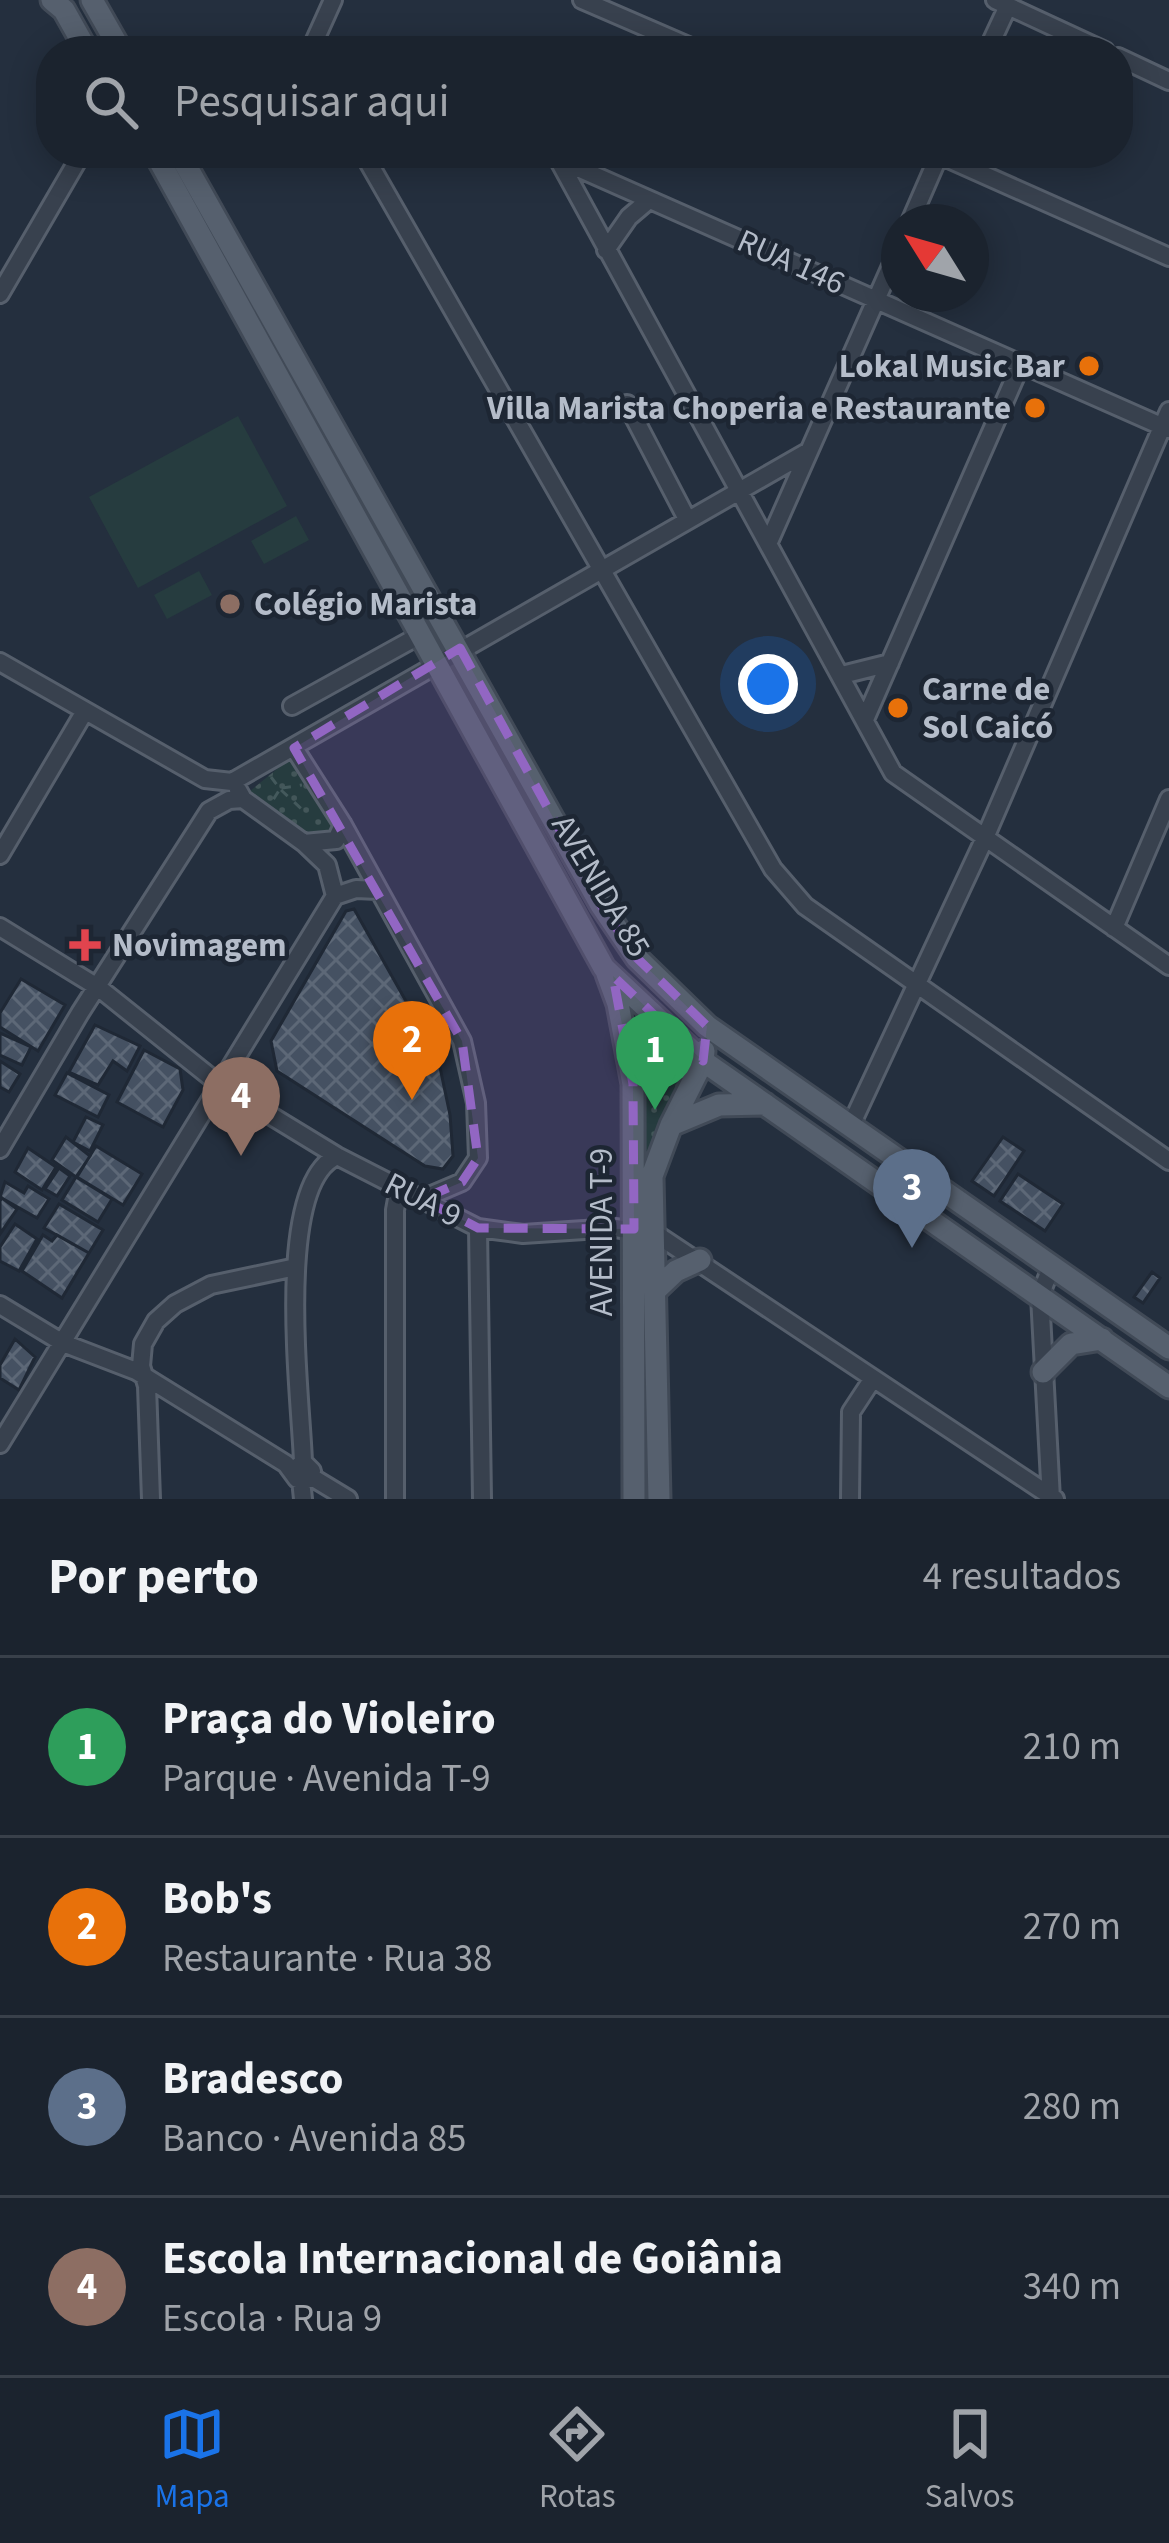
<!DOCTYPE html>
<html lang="pt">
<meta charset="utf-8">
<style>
:root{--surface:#1b232e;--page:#282f3a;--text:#f1f3f6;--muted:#a0a4aa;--line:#39404a;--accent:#1a73e8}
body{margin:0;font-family:"Source Sans 3",sans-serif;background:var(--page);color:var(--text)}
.compass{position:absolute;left:881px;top:204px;width:108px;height:108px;border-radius:50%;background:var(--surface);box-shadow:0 6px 30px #0003;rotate:307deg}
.you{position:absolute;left:768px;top:684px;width:42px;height:42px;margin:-30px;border:9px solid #fff;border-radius:50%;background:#1a73e8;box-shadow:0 0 0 18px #1a73e833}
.badge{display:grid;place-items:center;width:78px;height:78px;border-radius:50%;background:var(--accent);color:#fff;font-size:39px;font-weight:700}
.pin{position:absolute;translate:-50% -99px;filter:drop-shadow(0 3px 6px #0008)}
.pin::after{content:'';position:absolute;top:63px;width:42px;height:36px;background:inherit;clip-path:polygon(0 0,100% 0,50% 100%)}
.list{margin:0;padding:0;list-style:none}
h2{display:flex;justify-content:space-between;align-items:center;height:156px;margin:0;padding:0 48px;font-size:51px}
h2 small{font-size:39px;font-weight:400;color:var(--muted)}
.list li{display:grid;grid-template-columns:78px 1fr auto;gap:36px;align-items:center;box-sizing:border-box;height:180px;padding:0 48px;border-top:3px solid var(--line)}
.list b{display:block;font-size:45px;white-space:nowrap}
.list p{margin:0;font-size:39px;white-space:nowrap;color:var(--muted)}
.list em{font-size:39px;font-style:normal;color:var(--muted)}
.icon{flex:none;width:66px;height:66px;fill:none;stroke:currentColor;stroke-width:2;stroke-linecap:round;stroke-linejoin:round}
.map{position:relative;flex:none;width:1169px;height:1499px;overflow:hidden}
.search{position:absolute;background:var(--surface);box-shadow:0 6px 30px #0003;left:36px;right:36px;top:36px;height:132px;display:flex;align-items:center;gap:30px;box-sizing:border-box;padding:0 42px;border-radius:48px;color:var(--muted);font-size:45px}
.sheet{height:876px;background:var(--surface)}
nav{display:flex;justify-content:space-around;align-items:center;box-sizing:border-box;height:168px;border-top:3px solid var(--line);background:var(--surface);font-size:33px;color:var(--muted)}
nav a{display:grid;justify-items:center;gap:6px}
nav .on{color:var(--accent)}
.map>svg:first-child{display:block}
.grass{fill:#263c3f}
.park{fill:url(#park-dots)}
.building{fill:url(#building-cross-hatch);stroke:#1f2835;stroke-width:3}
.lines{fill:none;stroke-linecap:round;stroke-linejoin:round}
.minor-casing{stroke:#565f6c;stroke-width:22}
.major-casing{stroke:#414a57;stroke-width:27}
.path{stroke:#44595c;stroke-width:3;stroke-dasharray:9 9;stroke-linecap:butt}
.minor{stroke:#38414e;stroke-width:16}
.major{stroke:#56606e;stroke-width:21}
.marked{fill:#9266c3;fill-opacity:0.2;stroke:#9266c3;stroke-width:9;stroke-dasharray:24 15;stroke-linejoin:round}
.food-dot{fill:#e8710a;stroke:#1d2633;stroke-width:4.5}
.education-dot{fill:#8d6e63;stroke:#1d2633;stroke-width:4.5}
.health-dot{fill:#e0444e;stroke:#1d2633;stroke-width:4.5}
.labels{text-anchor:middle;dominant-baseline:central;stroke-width:9;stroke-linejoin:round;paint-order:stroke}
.street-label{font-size:33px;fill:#b4bcc9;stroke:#1d2633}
.poi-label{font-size:33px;font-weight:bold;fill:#b4bcc9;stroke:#1d2633;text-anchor:start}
</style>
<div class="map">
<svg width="1169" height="1499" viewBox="0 0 1169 1499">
<defs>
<pattern id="park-dots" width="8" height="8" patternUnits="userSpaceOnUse" patternTransform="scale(3)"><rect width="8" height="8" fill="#263c3f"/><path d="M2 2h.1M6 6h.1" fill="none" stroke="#435659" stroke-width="1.8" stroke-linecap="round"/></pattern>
<pattern id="building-cross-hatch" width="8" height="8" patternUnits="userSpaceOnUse" patternTransform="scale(3)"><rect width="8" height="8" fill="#455162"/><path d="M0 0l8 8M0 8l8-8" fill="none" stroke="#5d6877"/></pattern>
</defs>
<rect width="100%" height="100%" fill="#242f3e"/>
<path class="grass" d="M238 416 287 506 138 588 89 497Z
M296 516 309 540 264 564 251 541Z
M199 571 212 595 167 619 154 595Z"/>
<path class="park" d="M293 756 337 830 332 838 315 837 244 796Z
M625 1016 690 1074 649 1153 648 1202 641 1201Z"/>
<path class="building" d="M354 909 438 1058 450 1115 453 1156 443 1169 425 1166 277 1071 271 1041 346 911Z
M21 979 65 1005 38 1051 0 1027V1013Z
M95 1025 140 1046 127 1071 113 1061 98 1085 69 1072Z
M0 1033 31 1047 22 1065 0 1055Z
M144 1050 180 1069 183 1090 163 1127 117 1102Z
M0 1061 20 1074 9 1092 0 1087Z
M67 1073 109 1095 98 1117 55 1095Z
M86 1117 103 1125 90 1151 73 1142Z
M66 1137 90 1156 76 1177 52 1160Z
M1003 1137 1024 1151 994 1196 972 1181Z
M96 1146 142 1174 123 1205 77 1177Z
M28 1148 56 1167 42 1190 15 1172Z
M59 1168 70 1176 57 1196 45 1189Z
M1018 1174 1063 1204 1045 1231 1000 1201Z
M76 1177 112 1199 98 1222 62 1200Z
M5 1182 24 1193 28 1186 49 1199 37 1218 0 1197Z
M2 1198 17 1209 0 1234V1201Z
M59 1204 103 1230 89 1253 44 1228Z
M15 1224 37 1239 19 1271 0 1261V1247Z
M43 1235 52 1241 57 1235 89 1253 62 1298 22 1271Z
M1152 1272 1160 1278 1143 1303 1134 1297Z
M15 1339 35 1357 19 1390 0 1378V1365Z"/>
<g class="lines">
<defs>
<path id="minor" d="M582 0 700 51
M995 0 1105 51
M310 51 333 0
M987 51 1008 6
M1118 57 1169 81
M363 153 773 869 805 906 1169 1161
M544 153 1168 429
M935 153 1169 257
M558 159 893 773 1169 966
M910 222 940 153
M606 250 629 217 649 200
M0 294 82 153
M627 404 687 519
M768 544 899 248
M0 662 205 779 232 782 809 451
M842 675 890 663
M292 706 422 634
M866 717 1021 364
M294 748 343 825 462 1041 476 1103 478 1158 462 1182 422 1199
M238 790 243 799 304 843 327 865 335 896
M304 843 336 840 343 825
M0 855 85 711
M0 927 99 988 219 1084 337 1156 478 1228 523 1234 615 1228 656 1234 1055 1499
M1114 928 1169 799
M851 1125 984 840 1169 411
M0 1149 80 1013 209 811 229 800 243 799
M478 1228 482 1499
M0 1305 63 1343 136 1371 286 1464 297 1479 306 1480 312 1471 303 1462 293 1471
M0 1444 335 896 356 889 378 890
M303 1462C301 1399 273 1185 337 1156
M310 1476 348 1499
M301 1480 303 1499
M151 1499 147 1386 141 1366 143 1344 156 1321 175 1304 211 1285 296 1267
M395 1499V1210L399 1188
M850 1499 851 1412 872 1380
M1051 1499 1040 1296 1052 1265"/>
<path id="major" d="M52 0 64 10 87 51
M92 0 121 51
M155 153 604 968 703 1061 1169 1387
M179 153 601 905 637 958 707 1026 1169 1348
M607 974 618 1004 633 1084 634 1499
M671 1125 719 1105 765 1104
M657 1289 676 1271 700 1260
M1043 1372 1071 1344 1102 1339
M659 1499 652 1176 671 1125 703 1061 704 1051"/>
</defs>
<use href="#minor" class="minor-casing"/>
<use href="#major" class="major-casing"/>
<path class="path" d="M271 777 280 789 271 803
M282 788 302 785
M281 790 307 814
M641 1038 678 1072"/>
<use href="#minor" class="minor"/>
<use href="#major" class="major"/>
</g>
<path class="marked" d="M460 648 601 905 637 958 707 1026 703 1061 613 976 633 1084 634 1229 478 1228 422 1199 462 1182 478 1158 462 1041 294 748Z"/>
<g class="food-dot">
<circle cx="1089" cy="366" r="12"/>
<circle cx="1035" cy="408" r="12"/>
<circle cx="898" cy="708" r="12"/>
</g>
<circle class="education-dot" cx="230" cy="604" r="12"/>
<path class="health-dot" d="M79 927h12v12h12v12h-12v12h-12v-12h-12v-12h12z"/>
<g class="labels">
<g class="street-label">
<text transform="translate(791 262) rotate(24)">RUA 146</text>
<text transform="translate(601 886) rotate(59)">AVENIDA 85</text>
<text transform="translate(423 1200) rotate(27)">RUA 9</text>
<text transform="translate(601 1232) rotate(-90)">AVENIDA T-9</text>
</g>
<g class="poi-label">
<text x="1065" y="366" text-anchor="end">Lokal Music Bar</text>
<text x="1011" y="408" text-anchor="end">Villa Marista Choperia e Restaurante</text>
<text x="254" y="604">Colégio Marista</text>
<text x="922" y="689">Carne de<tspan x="922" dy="38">Sol Caicó</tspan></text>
<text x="112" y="945">Novimagem</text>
</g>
</g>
</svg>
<svg class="compass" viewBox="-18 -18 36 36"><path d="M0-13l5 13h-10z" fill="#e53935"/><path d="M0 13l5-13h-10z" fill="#a0a4aa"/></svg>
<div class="you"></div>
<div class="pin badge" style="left:655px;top:1110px;background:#2e9e5b">1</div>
<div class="pin badge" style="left:412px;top:1100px;background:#e8710a">2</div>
<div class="pin badge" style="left:912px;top:1248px;background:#5c6f8a">3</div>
<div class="pin badge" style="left:241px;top:1156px;background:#8d6e63">4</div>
<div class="search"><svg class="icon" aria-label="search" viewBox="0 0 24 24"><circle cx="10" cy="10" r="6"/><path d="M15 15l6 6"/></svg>Pesquisar aqui</div>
</div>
<section class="sheet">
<h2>Por perto<small>4 resultados</small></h2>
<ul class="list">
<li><span class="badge" style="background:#2e9e5b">1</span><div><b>Praça do Violeiro</b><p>Parque · Avenida T-9</p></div><em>210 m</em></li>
<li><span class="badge" style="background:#e8710a">2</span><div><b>Bob's</b><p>Restaurante · Rua 38</p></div><em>270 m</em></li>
<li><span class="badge" style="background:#5c6f8a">3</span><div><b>Bradesco</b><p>Banco · Avenida 85</p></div><em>280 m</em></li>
<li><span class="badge" style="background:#8d6e63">4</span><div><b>Escola Internacional de Goiânia</b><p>Escola · Rua 9</p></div><em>340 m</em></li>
</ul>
</section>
<nav>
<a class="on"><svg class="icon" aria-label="map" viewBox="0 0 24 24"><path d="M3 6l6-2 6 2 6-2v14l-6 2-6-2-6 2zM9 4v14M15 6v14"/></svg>Mapa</a>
<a><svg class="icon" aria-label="directions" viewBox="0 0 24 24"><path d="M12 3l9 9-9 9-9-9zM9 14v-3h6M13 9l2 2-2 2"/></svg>Rotas</a>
<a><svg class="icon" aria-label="saved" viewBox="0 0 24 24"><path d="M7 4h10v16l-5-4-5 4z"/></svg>Salvos</a>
</nav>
